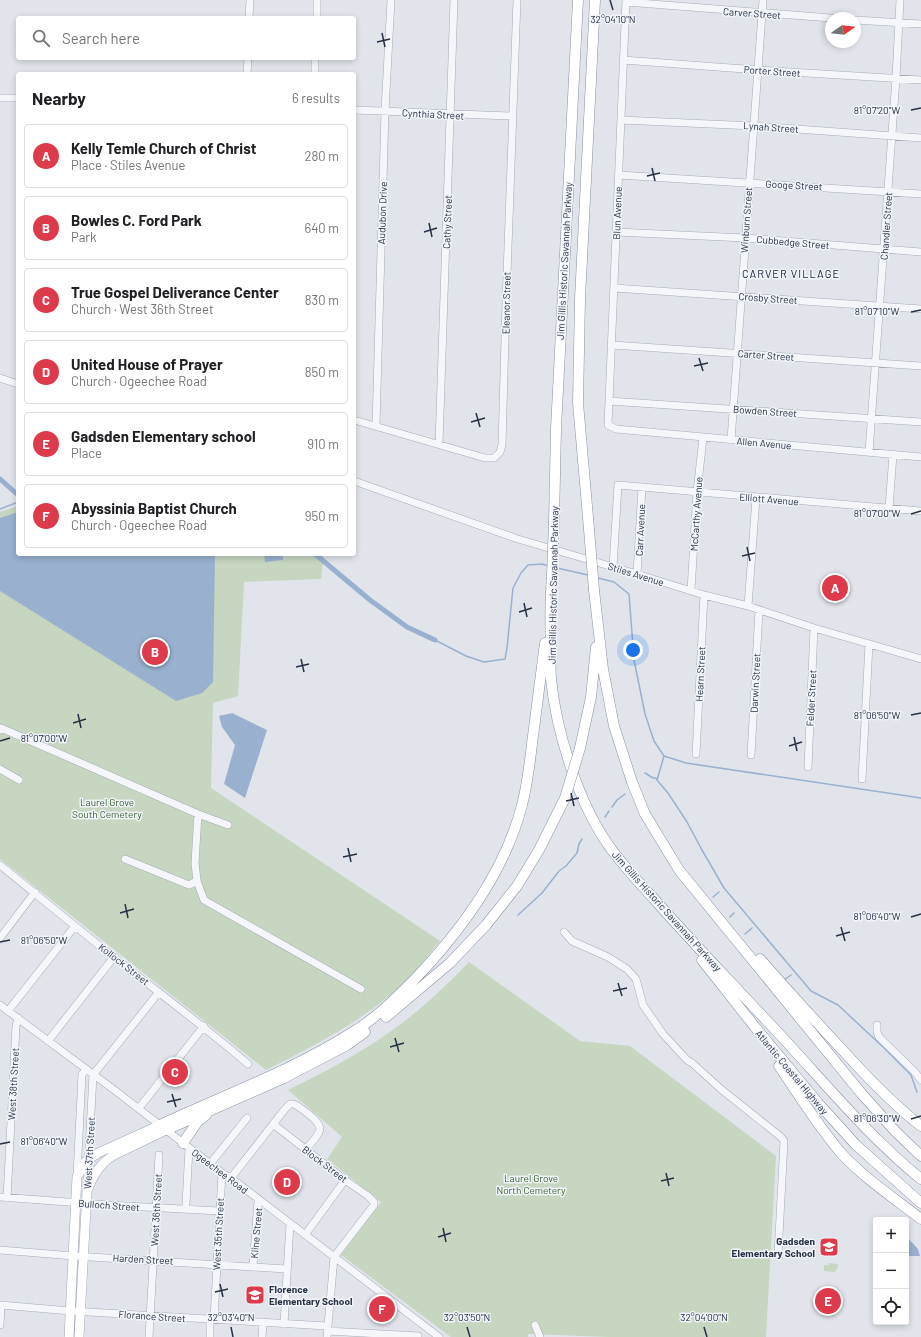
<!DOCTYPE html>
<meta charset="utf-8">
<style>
:root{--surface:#fff;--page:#f2f2f2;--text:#202124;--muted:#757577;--line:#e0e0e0;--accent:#dd3a4b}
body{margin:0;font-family:Barlow,sans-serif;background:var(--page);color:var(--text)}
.controls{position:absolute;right:12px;bottom:12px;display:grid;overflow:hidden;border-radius:4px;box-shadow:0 2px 6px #0003}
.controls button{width:36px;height:36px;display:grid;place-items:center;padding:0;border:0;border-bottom:1px solid var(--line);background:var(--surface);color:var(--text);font:20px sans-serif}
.compass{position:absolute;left:825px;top:12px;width:36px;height:36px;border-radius:50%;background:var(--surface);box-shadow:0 2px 6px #0003;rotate:76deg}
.you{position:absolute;left:633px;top:650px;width:14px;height:14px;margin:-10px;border:3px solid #fff;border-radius:50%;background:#1a73e8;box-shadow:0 0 0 6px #1a73e833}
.badge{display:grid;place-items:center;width:26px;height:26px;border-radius:50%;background:var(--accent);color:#fff;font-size:13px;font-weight:700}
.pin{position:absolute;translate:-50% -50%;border:2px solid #fff;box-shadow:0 1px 4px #0006}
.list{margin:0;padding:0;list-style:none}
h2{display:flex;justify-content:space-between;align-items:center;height:52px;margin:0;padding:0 16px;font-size:17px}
h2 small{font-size:13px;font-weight:400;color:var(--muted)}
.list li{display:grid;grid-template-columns:26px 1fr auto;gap:12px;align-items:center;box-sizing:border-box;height:64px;margin:0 8px 8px;padding:0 8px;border:1px solid var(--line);border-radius:4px}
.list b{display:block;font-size:15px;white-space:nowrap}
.list p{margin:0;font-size:13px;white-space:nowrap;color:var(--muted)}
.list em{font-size:13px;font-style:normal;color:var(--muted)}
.icon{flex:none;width:22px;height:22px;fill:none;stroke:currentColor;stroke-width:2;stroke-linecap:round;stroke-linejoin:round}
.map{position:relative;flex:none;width:921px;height:1337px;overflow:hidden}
.search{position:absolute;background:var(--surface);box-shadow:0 2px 6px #0003;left:16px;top:16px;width:340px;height:44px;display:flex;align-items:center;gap:10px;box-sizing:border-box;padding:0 14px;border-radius:4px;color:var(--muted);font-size:15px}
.panel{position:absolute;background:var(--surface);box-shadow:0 2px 6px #0003;left:16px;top:72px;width:340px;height:484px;border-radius:4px}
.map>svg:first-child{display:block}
.green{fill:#c6d6c1}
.water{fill:#99b1cf}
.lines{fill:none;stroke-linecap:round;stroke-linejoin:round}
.stream{stroke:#99b1cf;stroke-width:1.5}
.canal{stroke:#99b1cf;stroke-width:5}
.minor-casing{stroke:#a5abb6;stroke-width:8}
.major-casing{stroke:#9fa8b9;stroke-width:10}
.highway-casing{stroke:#8791a4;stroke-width:11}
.minor{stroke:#f5f6f9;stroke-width:7}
.major{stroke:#fff;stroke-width:9}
.highway{stroke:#fff;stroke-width:10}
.highway-bridge-casing{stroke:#8791a4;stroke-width:11;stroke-linecap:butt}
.highway-bridge{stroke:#fff;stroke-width:10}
.ticks{fill:none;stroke:#273145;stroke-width:1.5}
.labels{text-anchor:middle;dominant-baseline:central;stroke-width:3;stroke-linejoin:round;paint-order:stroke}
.street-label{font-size:10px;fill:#273145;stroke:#f1f4f8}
.park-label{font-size:10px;fill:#3a6333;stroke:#f1f4f8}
.poi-label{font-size:10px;font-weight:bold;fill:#273145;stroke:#f1f4f8;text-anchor:end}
.neighbourhood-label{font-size:11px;letter-spacing:1px;fill:#1a2236;stroke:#f1f4f8}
.ticks-label{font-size:10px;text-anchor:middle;fill:#273145;stroke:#f1f4f8;stroke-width:3;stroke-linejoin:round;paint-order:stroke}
</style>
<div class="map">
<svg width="921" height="1337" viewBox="0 0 921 1337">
<rect width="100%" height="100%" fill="#e1e5eb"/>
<path class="green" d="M18 506V554H324L321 579 244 582 238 696 213 703 211 788 440 941C429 954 419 969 406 981 365 1020 316 1045 266 1070L0 859V512Z
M469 962 580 1041 630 1046 776 1156 766 1337H609L528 1334V1337H451L341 1255 381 1202 327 1159 342 1137 288 1090C329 1070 370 1048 406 1020 429 1002 449 983 469 962Z
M829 1263 838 1264 837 1269 836 1270 835 1272 824 1271V1265H829Z"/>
<path class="water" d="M18 512V554H215L213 682 202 693 176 701 0 591V518Z
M264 554H283V560L265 562Z
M232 713 267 730 245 798 224 784 235 745 222 727 219 716Z
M906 1236 918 1249 920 1256H906Z"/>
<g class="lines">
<path class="stream" d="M0 509 18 502
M557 568 588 575
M598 578 614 582 629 594 634 660 645 714 654 741 664 756 686 763 921 798
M435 640 466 656 484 662 505 659 507 648 513 588 521 573 528 565 542 564 549 566
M664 756 657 780 668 793 687 822 702 850 724 888 811 991 838 1005 883 1047 911 1075 917 1092
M645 773 653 778H656L657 780
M612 807 617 800 625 794
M605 817 609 811
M713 897 719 892
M518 915 542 893 559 871 566 866 577 853 579 844 582 839
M730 917 734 913
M745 934 752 928
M784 980 791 975"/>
<path class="canal" d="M0 479 18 495
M315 554 370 600 407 627 435 640"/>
<defs>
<path id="minor" d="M626 0 608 425 616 429 921 457
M626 2 831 18
M249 18 250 0
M317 18V0
M855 20 921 24
M623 60 758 70 921 80
M247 74 248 58
M315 74V58
M0 98H18
M354 110 512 116
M621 120 754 126 921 138
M619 175 921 194
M616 232 745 238 921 252
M614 288 921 309
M612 345 921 366
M0 378 18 384
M609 401 921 422
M354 420 485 458H494L500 452 502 445 506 302 517 0
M376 426 385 111 391 0
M731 440 763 0
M439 444 454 0
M869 452 896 78 900 0
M354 481 518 539 637 574 704 595 748 606 814 628 921 659
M889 508 893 455
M613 567 618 485 921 511
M637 574 642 487
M691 590 697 492 703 438
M748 606 756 498
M0 730 1 728 198 814 228 825
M696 754 704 595
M751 755 759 610
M808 767 814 628
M0 769 19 780
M862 779 869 644
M198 814 195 863 197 881 204 900 361 989
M125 859 189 885 197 881
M0 865C25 885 50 906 75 926 132 973 192 1016 248 1064
M564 932 572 941 608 957 627 969 636 979 643 1005 663 1034 687 1060 692 1063 722 1090 781 1137 784 1141 778 1255
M0 938 35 892
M0 1005 117 1092 222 1173 231 1178 439 1337
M8 1011 75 926
M877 1025V1032L879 1037 914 1071 921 1080
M48 1041 114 957
M139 1108 204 1026
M273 1124 345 1180 368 1196 374 1202V1205L334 1257 327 1337
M210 1164 247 1118
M77 1175 82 1074 87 1070
M231 1178 285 1109 290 1104H293L296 1105C303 1110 324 1123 319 1132 316 1139 310 1144 305 1150
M87 1187 93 1075 159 992
M0 1197 108 1205 219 1211
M7 1198 16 1026 18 1018
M186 1204 189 1148
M305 1235 345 1180
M0 1250 74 1256 286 1269
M253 1266 258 1201
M0 1305 71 1311 327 1326
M214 1319 222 1173
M284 1324 290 1224
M0 1325 1 1305
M535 1325 540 1337
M327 1331 418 1336
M149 1337 159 1155
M210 1337V1319
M262 1337 263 1322"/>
<path id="major" d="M69 1337 77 1177 86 1161 98 1153 160 1125
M79 1337 87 1191C93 1176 99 1164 114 1155L166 1130"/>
<path id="highway" d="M554 521 556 429 578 0
M589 529 578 403 580 299 595 0
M552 576C550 600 550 625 551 650 551 659 550 670 551 679 556 730 577 798 605 840 619 862 638 881 655 900 691 941 729 980 766 1020 817 1073 863 1132 921 1179
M594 590 603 669 614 726 632 782 645 814 679 870 861 1093 895 1131 921 1156
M580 748 591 697 596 647
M760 959C789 992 818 1024 848 1056 871 1081 894 1105 921 1126
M702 960 755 1027 818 1103 856 1145 921 1203
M386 1017 450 963 486 925 517 886 539 850 565 798
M779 1066C799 1095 818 1126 841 1153 864 1178 894 1198 921 1219
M160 1125C225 1095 293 1070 353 1032 376 1018 395 999 414 980 461 931 505 872 522 805 528 783 530 759 533 736 537 705 541 674 545 643
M166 1130 284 1078 347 1045 365 1032
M183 1143 198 1121 206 1115"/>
</defs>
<use href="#minor" class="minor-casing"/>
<use href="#major" class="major-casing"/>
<use href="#highway" class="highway-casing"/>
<use href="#minor" class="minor"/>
<use href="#major" class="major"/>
<use href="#highway" class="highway"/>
<defs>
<path id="highway-bridge" d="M589 529 594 590
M552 576 554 521
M565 798 580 748"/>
</defs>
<use href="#highway-bridge" class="highway-bridge-casing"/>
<use href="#highway-bridge" class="highway-bridge"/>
</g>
<path class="ticks" d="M610 0 613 10M382 33 385 47M377 42 390 39M911 110 921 108M652 168 655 181M647 176 660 173M429 223 432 237M424 232 437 228M911 312 921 310M699 358 703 371M694 366 708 363M476 413 480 427M471 422 485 418M911 514 921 511M747 547 750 561M742 556 755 553M524 603 527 617M519 612 532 608M301 659 304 672M296 667 309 664M78 714 81 728M911 715 921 713M73 723 86 719M794 737 797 751M0 741 10 738M789 746 802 742M571 793 574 806M566 801 579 798M348 848 351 862M343 857 357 854M125 904 128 918M120 913 134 909M911 917 921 914M841 927 845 941M836 936 850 932M0 942 10 940M618 983 622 996M613 991 627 988M395 1038 399 1052M390 1047 404 1043M172 1094 176 1107M167 1102 181 1099M911 1119 921 1116M0 1144 10 1142M666 1173 669 1186M661 1181 674 1178M443 1228 446 1242M438 1237 451 1233M220 1284 223 1297M215 1292 228 1289M231 1327 233 1337M467 1327 470 1337M704 1327 707 1337"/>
<defs>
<symbol id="school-square" viewBox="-11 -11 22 22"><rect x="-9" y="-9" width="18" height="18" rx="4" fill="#dd3a4b" stroke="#f1f4f8"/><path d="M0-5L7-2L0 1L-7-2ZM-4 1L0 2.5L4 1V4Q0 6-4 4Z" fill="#fff"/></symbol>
</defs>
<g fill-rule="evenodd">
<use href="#school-square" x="818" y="1236" width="22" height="22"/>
<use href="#school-square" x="244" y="1284" width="22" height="22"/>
</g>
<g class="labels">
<g class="street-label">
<text transform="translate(752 13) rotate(4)">Carver Street</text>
<text transform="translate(772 71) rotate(4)">Porter Street</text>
<text transform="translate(433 114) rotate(3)">Cynthia Street</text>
<text transform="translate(771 127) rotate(4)">Lynah Street</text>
<text transform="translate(794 185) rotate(3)">Googe Street</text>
<text transform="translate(382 213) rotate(-88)">Audubon Drive</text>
<text transform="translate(617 213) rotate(-88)">Blun Avenue</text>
<text transform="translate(746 220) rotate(-86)">Winburn Street</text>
<text transform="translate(447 222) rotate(-88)">Cathy Street</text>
<text transform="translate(886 226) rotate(-86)">Chandler Street</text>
<text transform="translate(793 242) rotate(5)">Cubbedge Street</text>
<text transform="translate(564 261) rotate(-87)">Jim Gillis Historic Savannah Parkway</text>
<text transform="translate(768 298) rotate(4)">Crosby Street</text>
<text transform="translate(506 303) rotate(-89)">Eleanor Street</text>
<text transform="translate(766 355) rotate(4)">Carter Street</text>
<text transform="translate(765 411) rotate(4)">Bowden Street</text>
<text transform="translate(764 443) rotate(5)">Allen Avenue</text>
<text transform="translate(769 499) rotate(5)">Elliott Avenue</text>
<text transform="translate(696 514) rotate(-86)">McCarthy Avenue</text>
<text transform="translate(640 530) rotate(-87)">Carr Avenue</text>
<text transform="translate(636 574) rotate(17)">Stiles Avenue</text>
<text transform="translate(553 585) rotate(-89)">Jim Gillis Historic Savannah Parkway</text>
<text transform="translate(700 674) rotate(-87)">Hearn Street</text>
<text transform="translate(755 683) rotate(-87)">Darwin Street</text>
<text transform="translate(811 698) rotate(-87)">Felder Street</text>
<text transform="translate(667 911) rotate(48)">Jim Gillis Historic Savannah Parkway</text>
<text transform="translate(124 964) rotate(38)">Kollock Street</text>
<text transform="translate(792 1072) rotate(50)">Atlantic Coastal Highway</text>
<text transform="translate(13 1084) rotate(-87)">West 38th Street</text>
<text transform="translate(89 1153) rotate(-87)">West 37th Street</text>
<text transform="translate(325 1164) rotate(37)">Block Street</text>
<text transform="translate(220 1171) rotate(37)">Ogeechee Road</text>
<text transform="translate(109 1205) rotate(4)">Bulloch Street</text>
<text transform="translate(156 1210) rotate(-87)">West 36th Street</text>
<text transform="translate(256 1233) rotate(-85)">Kline Street</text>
<text transform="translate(218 1234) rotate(-87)">West 35th Street</text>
<text transform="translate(143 1259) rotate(3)">Harden Street</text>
<text transform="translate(152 1316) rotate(4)">Florance Street</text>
</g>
<g class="park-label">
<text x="107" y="802">Laurel Grove<tspan x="107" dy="12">South Cemetery</tspan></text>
<text x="531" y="1178">Laurel Grove<tspan x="531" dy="12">North Cemetery</tspan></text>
</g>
<g class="poi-label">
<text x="815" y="1241">Gadsden<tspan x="815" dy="12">Elementary School</tspan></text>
<text x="269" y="1289" text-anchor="start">Florence<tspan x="269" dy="12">Elementary School</tspan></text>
</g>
<g class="neighbourhood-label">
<text x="791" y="273">CARVER VILLAGE</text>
</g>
</g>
<g class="ticks-label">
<text x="613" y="23">32°04'10"N</text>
<text x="877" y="114">81°07'20"W</text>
<text x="877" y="315">81°07'10"W</text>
<text x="877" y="517">81°07'00"W</text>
<text x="877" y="719">81°06'50"W</text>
<text x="44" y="742">81°07'00"W</text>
<text x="877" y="920">81°06'40"W</text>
<text x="44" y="944">81°06'50"W</text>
<text x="877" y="1122">81°06'30"W</text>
<text x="44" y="1145">81°06'40"W</text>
<text x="231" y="1321">32°03'40"N</text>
<text x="467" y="1321">32°03'50"N</text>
<text x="704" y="1321">32°04'00"N</text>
</g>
</svg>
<div class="controls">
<button>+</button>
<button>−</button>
<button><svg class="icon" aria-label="locate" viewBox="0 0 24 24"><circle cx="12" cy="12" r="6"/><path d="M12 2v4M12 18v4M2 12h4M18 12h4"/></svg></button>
</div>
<svg class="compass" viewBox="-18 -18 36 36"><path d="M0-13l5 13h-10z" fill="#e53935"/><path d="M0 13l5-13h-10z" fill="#757577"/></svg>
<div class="you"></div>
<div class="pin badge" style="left:835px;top:588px">A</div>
<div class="pin badge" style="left:155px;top:652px">B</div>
<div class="pin badge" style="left:175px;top:1072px">C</div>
<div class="pin badge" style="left:287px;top:1182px">D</div>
<div class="pin badge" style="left:828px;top:1301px">E</div>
<div class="pin badge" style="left:382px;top:1309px">F</div>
<div class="search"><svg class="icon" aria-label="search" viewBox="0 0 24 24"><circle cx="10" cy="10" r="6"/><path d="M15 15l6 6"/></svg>Search here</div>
<section class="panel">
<h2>Nearby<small>6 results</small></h2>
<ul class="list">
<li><span class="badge">A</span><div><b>Kelly Temle Church of Christ</b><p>Place · Stiles Avenue</p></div><em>280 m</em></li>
<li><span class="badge">B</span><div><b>Bowles C. Ford Park</b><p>Park</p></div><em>640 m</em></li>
<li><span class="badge">C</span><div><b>True Gospel Deliverance Center</b><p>Church · West 36th Street</p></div><em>830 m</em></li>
<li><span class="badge">D</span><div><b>United House of Prayer</b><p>Church · Ogeechee Road</p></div><em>850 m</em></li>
<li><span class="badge">E</span><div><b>Gadsden Elementary school</b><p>Place</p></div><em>910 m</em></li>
<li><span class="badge">F</span><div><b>Abyssinia Baptist Church</b><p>Church · Ogeechee Road</p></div><em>950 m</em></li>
</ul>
</section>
</div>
